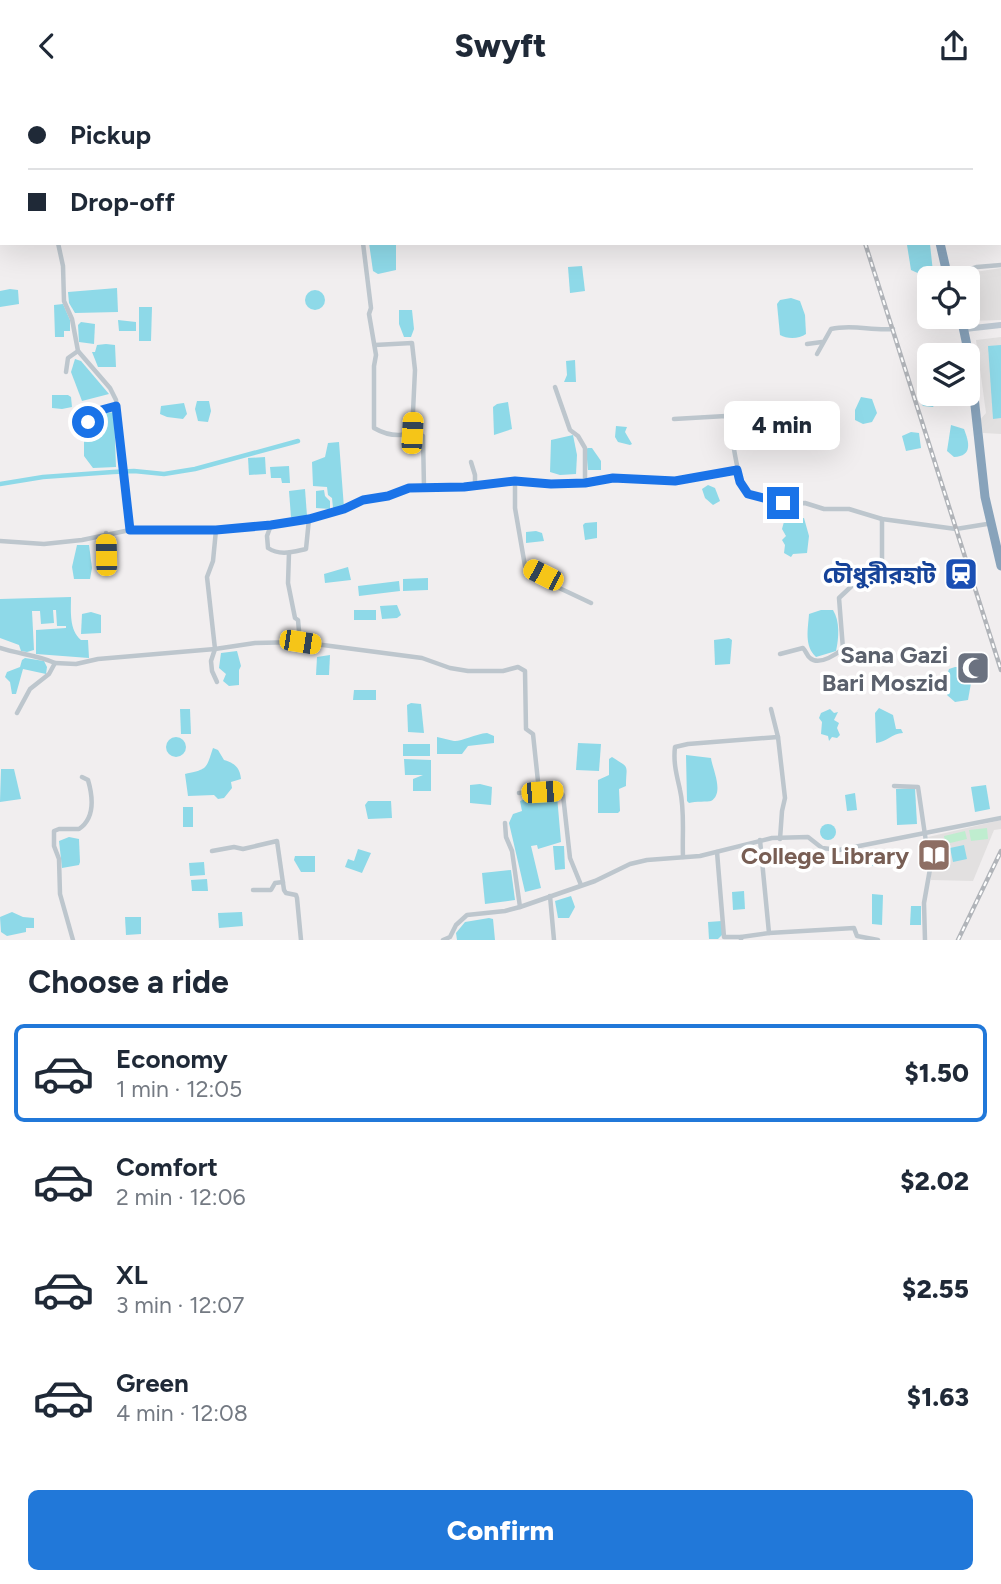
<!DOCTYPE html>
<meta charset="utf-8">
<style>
body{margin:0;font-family:Figtree,"Noto Sans Bengali",sans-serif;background:#f2f2f3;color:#1f2937;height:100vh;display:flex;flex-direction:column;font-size:26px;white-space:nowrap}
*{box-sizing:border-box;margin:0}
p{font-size:23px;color:#747a83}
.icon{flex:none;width:38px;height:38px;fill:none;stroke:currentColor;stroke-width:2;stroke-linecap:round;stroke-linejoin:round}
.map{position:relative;height:849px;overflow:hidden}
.panel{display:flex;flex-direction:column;background:#fff;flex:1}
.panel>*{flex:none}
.top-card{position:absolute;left:0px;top:0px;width:1001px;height:154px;box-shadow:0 7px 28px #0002;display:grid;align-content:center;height:154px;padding:0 28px;background:#fff}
.fabs{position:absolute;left:917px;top:175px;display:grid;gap:14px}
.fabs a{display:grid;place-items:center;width:63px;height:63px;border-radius:10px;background:#fff;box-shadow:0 7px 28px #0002;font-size:35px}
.end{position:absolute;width:32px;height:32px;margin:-16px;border:9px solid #1a73e8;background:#fff;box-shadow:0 0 0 4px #fff}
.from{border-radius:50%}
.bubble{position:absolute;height:49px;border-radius:10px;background:#fff;box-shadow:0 7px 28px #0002;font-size:23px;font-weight:800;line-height:49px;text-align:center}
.car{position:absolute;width:21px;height:42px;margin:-21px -10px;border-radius:9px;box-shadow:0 0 5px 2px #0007;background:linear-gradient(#f5c518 24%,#345 0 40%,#f5c518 0 76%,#345 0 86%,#f5c518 0)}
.top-card b{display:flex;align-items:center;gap:24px;height:66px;font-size:26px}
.top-card b+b{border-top:2px solid #e0e1e3}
.top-card i{width:18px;height:18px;background:#1f2937}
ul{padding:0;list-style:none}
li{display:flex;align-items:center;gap:21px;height:98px;margin:0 14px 10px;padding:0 14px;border:4px solid transparent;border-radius:10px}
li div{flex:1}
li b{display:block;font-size:26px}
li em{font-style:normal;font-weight:800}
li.active{border-color:#2178d9}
li>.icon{width:63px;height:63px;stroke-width:1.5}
h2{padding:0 28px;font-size:32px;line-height:84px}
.action{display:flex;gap:14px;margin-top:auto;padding:14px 28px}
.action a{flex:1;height:80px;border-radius:10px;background:#2178d9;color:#fff;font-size:28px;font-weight:800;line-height:80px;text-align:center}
header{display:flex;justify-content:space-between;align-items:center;height:91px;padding:0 28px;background:#fff;font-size:32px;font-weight:800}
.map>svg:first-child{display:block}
</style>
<header><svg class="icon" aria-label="back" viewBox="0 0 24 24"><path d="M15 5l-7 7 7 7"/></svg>Swyft<svg class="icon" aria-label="share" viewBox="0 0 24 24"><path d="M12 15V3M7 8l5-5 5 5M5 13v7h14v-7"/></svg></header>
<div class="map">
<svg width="1001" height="849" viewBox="0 0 1001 849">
<rect width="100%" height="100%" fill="#f1eeef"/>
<g fill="#e2e0e0">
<path d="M1001,177v52l-30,1 -3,-18v-25h-6v-4z"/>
<path d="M1001,246v97l-18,-1 -3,-13 6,-7 -10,-73z"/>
<path d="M1001,729v9l-7,1 -21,51 -42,-1 -3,-43z"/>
</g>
<g fill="#bfedcf">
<path d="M987,737l1,11 -17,2 -2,-11z"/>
<path d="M965,740l2,8 -21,5 -1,-2 2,19 -8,1 -3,-20 9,-1 -1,-5z"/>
</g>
<g fill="#8ed9e8">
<path d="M369,152h27v27l-18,4 -5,-3z"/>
<path d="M915,152l15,1 3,28 -11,3 -11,-5 -4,-25z"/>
<path d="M582,175l3,25 -15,2 -2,-26z"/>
<path d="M117,197l1,24 -43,1 -6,-10 -1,-11z"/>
<path d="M10,198l8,1 1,14 -19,3v-16z"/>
<circle cx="315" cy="209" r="10"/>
<path d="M791,207l9,3 5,14 1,19c-7,5 -19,5 -26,1l-3,-31 3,-4z"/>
<path d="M63,213l7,16v11h-6v6h-9l-1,-32z"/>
<path d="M139,216h13l-1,34h-12z"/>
<path d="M399,219h13l2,19 -3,8h-7l-5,-13z"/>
<path d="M118,229l18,2v9h-17z"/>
<path d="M81,231l14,2 -1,20 -15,-2 -1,-17z"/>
<path d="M106,253l9,1 1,22h-18l-6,-15h3l2,-7z"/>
<path d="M1001,254v73l-8,1 -5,-73z"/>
<path d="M75,268l6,2 28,33 -27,7 -11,-29z"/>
<path d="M575,269l1,22h-12l3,-7 -1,-14z"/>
<path d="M923,290l6,1v12h4l5,4 -5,9 -10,-1 -4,-6 1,-17z"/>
<path d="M52,304h16l3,2 1,10 -10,2 -10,-1z"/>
<path d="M861,306l11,2 5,14 -5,9 -9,2 -8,-4v-10z"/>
<path d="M197,310h12l2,10 -3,11 -10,-1 -3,-12z"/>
<path d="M508,311l4,27 -18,6 -1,-28 4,-3z"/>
<path d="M184,312l3,11 -4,5 -16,-2 -7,-3 1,-8z"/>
<path d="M114,321l2,55 -23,1 -9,-12v-25l6,-2 5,-14z"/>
<path d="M951,334l13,4c5,13 9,27 -10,28l-7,-6z"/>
<path d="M616,335l11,1 -2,5 7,12 -2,1 -12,-3 -3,-5z"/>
<path d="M911,341l8,1 2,15 -15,3 -4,-15z"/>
<path d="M573,344l4,20 -1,19 -16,1 -10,-3 1,-32z"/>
<path d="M339,351l5,66h-11l-1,-10 -4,-3 -1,-8 -14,-1 -1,-24 13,-5 3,-14z"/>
<path d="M588,357h4l9,13v9h-13l-2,-21z"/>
<path d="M265,366l1,17 -17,1 -1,-17z"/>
<path d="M289,375l1,17h-8l-1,-5h-10l-1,-11z"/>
<path d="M708,394l7,3 5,13 -7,4 -8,-7 -3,-9z"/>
<path d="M305,398l2,27 -16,1 -2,-26z"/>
<path d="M324,399l1,6 5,5v8l-14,-1v-17z"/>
<path d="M792,425l5,3 7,-1 5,18 -2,17 -14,1 -2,3 -7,-4 1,-8 -3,-5 4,-4 -4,-7 3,-11z"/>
<path d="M597,431v16l-12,2 -2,-15 2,-2z"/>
<path d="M536,440l6,2 2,8 -18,2v-11z"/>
<path d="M77,454h12l3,23 -2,11h-16l-2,-12z"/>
<path d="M348,476l3,13 -26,3 -1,-9z"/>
<path d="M428,487v12l-25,1v-12z"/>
<path d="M399,490l1,10 -41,5 -1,-10z"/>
<path d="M71,506c0,14 -2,33 10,43h7l1,18 -53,-4v-24l30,-2v-2h-9l-1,-16h-3l1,13 -13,1 -1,-13h-8l2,39 -7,2 -6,-1 -2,-6 -19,-7v-39z"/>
<path d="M397,514l4,10 -4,3 -15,1 -2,-13z"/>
<rect x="354" y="519" width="22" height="10"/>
<path d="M821,519h12c7,11 6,28 3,41l-20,6c-12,-11 -8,-28 -7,-43z"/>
<path d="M91,521l10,3v18l-20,1 1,-20z"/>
<path d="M729,547l3,2 -2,24 -15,1 -1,-25z"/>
<path d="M237,560l4,15 -2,4v15l-10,1 -6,-5 3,-7 -7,-6 2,-15z"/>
<path d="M330,564l-1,20h-13l1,-18z"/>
<path d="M25,567l19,3 3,6 -1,7 -23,-5 -7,25h-4l-2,-12 -5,-5 2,-5 13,-5 2,-7z"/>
<path d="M955,576h12l4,16 -3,17 -13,2 -8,-7 1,-23 1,-3z"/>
<path d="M354,599h22v10h-23z"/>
<path d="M411,612l10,1 3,29 -16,-1 -1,-27z"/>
<path d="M879,617l14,7 3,14h5l2,4c-11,0 -16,9 -27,10l-1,-30z"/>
<path d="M180,618h10l1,25h-10z"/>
<path d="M830,618l4,4 4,-1 -4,8 5,3 -2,5 3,7 -3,3 -5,-1 -3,4 -1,-5 -7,-2 1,-12 -3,-4 2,-5z"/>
<path d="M487,642l7,3v7l-26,3 -6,8h-25v-17c6,1 11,3 17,4 6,1 21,-7 33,-8z"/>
<circle cx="176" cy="656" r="10"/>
<path d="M578,652l23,1 -2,27 -23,-1z"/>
<rect x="403" y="653" width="27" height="12"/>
<path d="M213,657l5,2 6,10c10,3 16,7 17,19l-10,3 1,6 -8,10 -6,1 -4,-4 -26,1 -3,-22c23,-5 21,-5 28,-26z"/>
<path d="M686,664l25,3c1,10 14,35 0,43 -3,1 -16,0 -22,2l-2,-2z"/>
<path d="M612,666c19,12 14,7 14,29l-7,3 1,22 -2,2h-20v-33l11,-5v-16z"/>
<path d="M404,668l27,1v31h-18v-12l10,-4h-18z"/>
<path d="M1,678h13l7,30 -21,3z"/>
<path d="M480,693l12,3 -1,18 -21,-2v-18z"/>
<path d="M986,694l4,24 -15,3 -4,-25z"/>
<path d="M915,697l2,36 -20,1 -1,-36z"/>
<path d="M855,702l2,17 -10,1 -2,-16z"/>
<path d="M537,703l20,2 4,46 -23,7 -1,-4 -6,1 10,42 -16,4 -16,-69 4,-9 9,-3 -2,-10z"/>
<path d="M368,710h23l1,17 -24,1 -3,-14z"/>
<rect x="183" y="716" width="10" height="20"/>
<circle cx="828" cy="741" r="8"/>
<path d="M69,746l10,2 1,23 -1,3 -17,3 -3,-27z"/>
<path d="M964,754l3,14 -14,3 -3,-14z"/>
<path d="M553,755h11l1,23 -10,1z"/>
<path d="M358,758l13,4 -9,20 -17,-6 3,-8 6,2z"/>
<path d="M861,760h13v15h-12z"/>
<path d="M295,765h20v16h-14l-7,-12z"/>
<path d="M204,771l1,13 -15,1 -1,-13z"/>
<path d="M511,779l4,30 -30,4 -3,-31z"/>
<path d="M207,788l1,12h-16l-1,-11z"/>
<path d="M744,800l1,18 -12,1 -1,-18z"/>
<path d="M872,803l11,1 -1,30 -10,-1z"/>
<path d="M571,805l4,11 -6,11h-11l-3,-17z"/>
<path d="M911,815h10v19h-11z"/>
<path d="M12,821l11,5 11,1v10h-8v4l-19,4 -6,-4 -1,-15z"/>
<path d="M242,821l1,14 -24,2 -1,-15z"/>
<path d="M125,826h16v17l-15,1z"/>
<path d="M489,827l4,1 2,21h-38l-1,-7 9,-11z"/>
<path d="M722,830v14l-4,4h-9l-1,-17z"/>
</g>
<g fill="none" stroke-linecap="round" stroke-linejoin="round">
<path stroke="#8ed9e8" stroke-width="4.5" d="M0,393l43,-7 70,-5 21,-1 30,3 31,-5 103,-28"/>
<g stroke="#bdc6cd" stroke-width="4.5">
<path d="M133,0l1,2"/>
<path d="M999,53l2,-1"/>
<path d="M0,91h2"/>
<path d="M58,152l5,23 1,35 8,18 6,32 -10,7 -2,14"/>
<path d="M363,152l8,65 -2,6 7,41 -2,11v62c12,7 25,9 38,5"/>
<path d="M952,184l25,-8 24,-2"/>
<path d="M807,253l15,-2"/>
<path d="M375,254l37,-2 3,27 -3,63 11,3 1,52"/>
<path d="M817,263l14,-25c22,-5 40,2 62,0"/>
<path d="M555,296l15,43 8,6 7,12v35"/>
<path d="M674,328l52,-3c10,26 7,54 22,78l35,10 22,-1 19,6h25l33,10 74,10 31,-5"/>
<path d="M74,338l14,-7 6,-10 22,-6"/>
<path d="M471,371l4,13v10"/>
<path d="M515,390v27l10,58 18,9 12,11 36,17"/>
<path d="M271,434l-4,11 1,12c12,8 24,4 38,1l3,-30"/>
<path d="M130,439h86l55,-5 38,-6 35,-10 19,-9 25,-4 21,-7 55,-2 51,-6 36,3 34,-1 28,-5 62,3 62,-11"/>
<path d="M216,439l-3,31 -6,16 8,72 -4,12 1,10 5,11"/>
<path d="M106,442v22"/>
<path d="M0,450l44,3 38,-4 48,-10 -14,-130 -6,-12 -32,-37"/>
<path d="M289,462l-1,30 7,35 3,2 2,22"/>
<path d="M0,557c18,6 37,7 55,15l-6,11 -19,15 -13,24"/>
<path d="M780,563l23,-6c3,3 4,8 7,10 9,8 25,-3 33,-9l-4,-51 18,-17 13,-2 12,-6v-54"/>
<path d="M55,572l21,1 22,-5 117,-10 40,-6 45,-1 122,16 28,10 18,3h35l15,-4 7,4 1,58 7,5 6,57 -20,2"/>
<path d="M771,618l7,28"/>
<path d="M894,695l24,1 12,82 -6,34 1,37"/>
<path d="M539,700h21l3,4 7,63 11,27"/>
<path d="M505,732l1,14 6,14 8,56"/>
<path d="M212,760l22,-4 9,2 34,-8 7,49 2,3 10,2 1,3 4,42"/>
<path d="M717,761l7,85h17v3"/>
<path d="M683,766c-1,-22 2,-46 -3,-67 -3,-14 -7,-27 -5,-43l13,-3 90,-7 7,61 -3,13 -2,28"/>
<path d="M253,799h18l4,-7 8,-1"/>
<path d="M550,805l4,44"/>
<path d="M769,842l85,-5 3,8 21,4"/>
<path d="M741,846l28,-4 -9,-93"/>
<path d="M73,849l-13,-46 -1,-35 -5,-13v-15l5,-2h20c16,-11 14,-32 9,-49l-6,-3"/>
<path d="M443,849l7,-3 6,-12 11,-10 38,-4 15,-4 75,-26 35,-17 17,-4 53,-4 72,-18 36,-1 14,11 17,2 162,-32"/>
</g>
<path stroke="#bdc8d2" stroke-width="6" d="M965,238l36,-4"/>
<g stroke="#88a3bb" stroke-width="9">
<path d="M908,0v2"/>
<path d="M940,152l8,35"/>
<path d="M961,226l9,43 15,137 16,69"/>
</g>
<defs>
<g id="rail">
<path d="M801,0l1,2"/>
<path d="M865,152l136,427"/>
<path d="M958,849l43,-89"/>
</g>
</defs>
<use href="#rail" stroke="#b1b4b9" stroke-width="4.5"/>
<use href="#rail" stroke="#fff" stroke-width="2" stroke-dasharray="5" stroke-linecap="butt"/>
</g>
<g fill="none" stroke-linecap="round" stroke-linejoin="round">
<path stroke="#1a73e8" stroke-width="9" d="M88,331l6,-10 22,-6 14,124h86l55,-5 38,-6 35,-10 19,-9 25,-4 21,-8 55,-1 51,-6 36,3 34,-1 28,-5 62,3 62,-11 3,12 8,12 35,9"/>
</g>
<defs>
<symbol id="station-square" viewBox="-11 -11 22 22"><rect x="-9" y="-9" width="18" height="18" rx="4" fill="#1a4fb4" stroke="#fff"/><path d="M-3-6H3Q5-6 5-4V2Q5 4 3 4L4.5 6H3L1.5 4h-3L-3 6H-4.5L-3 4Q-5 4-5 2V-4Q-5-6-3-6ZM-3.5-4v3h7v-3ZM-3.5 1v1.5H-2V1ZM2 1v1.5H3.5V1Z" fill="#fff"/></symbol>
<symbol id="mosque-square" viewBox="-11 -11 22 22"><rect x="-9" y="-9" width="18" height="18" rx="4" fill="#6b7280" stroke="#fff"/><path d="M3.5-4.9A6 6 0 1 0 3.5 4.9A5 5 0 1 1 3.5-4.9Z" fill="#fff"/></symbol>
<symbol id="library-square" viewBox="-11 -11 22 22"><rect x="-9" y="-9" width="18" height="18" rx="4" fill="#8d6e63" stroke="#fff"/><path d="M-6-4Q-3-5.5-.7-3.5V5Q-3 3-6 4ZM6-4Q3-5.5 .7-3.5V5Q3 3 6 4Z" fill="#fff"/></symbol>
</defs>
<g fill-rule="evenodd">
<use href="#station-square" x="942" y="464" width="38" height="38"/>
<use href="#mosque-square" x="954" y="558" width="38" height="38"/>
<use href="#library-square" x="915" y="745" width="38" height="38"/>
</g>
<g text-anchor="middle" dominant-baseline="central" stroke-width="7" stroke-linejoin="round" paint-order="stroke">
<g font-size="24" font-weight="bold" fill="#164399" stroke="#fff" text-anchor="end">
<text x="936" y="483">চৌধুরীরহাট</text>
</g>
<g font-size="24" font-weight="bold" fill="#5b616d" stroke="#fff" text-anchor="end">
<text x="948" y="563">Sana Gazi<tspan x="948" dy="28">Bari Moszid</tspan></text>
</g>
<g font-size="24" font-weight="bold" fill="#785e54" stroke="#fff" text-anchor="end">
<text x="909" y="764">College Library</text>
</g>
</g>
</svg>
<div class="fabs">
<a><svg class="icon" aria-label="locate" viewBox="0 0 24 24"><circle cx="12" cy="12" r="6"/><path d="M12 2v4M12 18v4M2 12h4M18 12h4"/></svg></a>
<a><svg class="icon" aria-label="layers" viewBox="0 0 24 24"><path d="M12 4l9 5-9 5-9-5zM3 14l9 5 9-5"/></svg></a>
</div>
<i class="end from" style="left:88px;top:331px"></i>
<i class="end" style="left:783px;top:412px"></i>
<div class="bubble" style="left:724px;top:310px;width:116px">4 min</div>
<i class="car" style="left:412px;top:342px;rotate:3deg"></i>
<i class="car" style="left:106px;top:464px;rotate:359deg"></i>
<i class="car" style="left:543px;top:484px;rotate:297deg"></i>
<i class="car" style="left:300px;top:551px;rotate:99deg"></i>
<i class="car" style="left:542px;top:701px;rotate:86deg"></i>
<div class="top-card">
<b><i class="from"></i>Pickup</b>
<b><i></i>Drop-off</b>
</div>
</div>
<section class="panel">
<h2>Choose a ride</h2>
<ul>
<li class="active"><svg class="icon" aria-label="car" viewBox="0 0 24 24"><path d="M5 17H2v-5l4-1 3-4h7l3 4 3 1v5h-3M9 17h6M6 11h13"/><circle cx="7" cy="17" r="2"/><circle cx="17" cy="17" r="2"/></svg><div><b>Economy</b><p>1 min · 12:05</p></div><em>$1.50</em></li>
<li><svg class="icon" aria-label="car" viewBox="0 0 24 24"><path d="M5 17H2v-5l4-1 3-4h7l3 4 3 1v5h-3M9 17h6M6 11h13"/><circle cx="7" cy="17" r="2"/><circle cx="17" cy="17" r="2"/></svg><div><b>Comfort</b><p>2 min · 12:06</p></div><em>$2.02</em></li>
<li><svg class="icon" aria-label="car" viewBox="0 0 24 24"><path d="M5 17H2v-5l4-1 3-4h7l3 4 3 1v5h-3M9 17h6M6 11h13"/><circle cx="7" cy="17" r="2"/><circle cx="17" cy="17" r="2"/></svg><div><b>XL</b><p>3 min · 12:07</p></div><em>$2.55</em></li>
<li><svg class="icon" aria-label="car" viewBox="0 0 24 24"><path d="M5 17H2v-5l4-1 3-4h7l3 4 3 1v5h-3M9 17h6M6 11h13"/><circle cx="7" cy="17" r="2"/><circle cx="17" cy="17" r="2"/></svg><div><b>Green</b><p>4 min · 12:08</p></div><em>$1.63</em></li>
</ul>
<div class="action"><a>Confirm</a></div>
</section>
